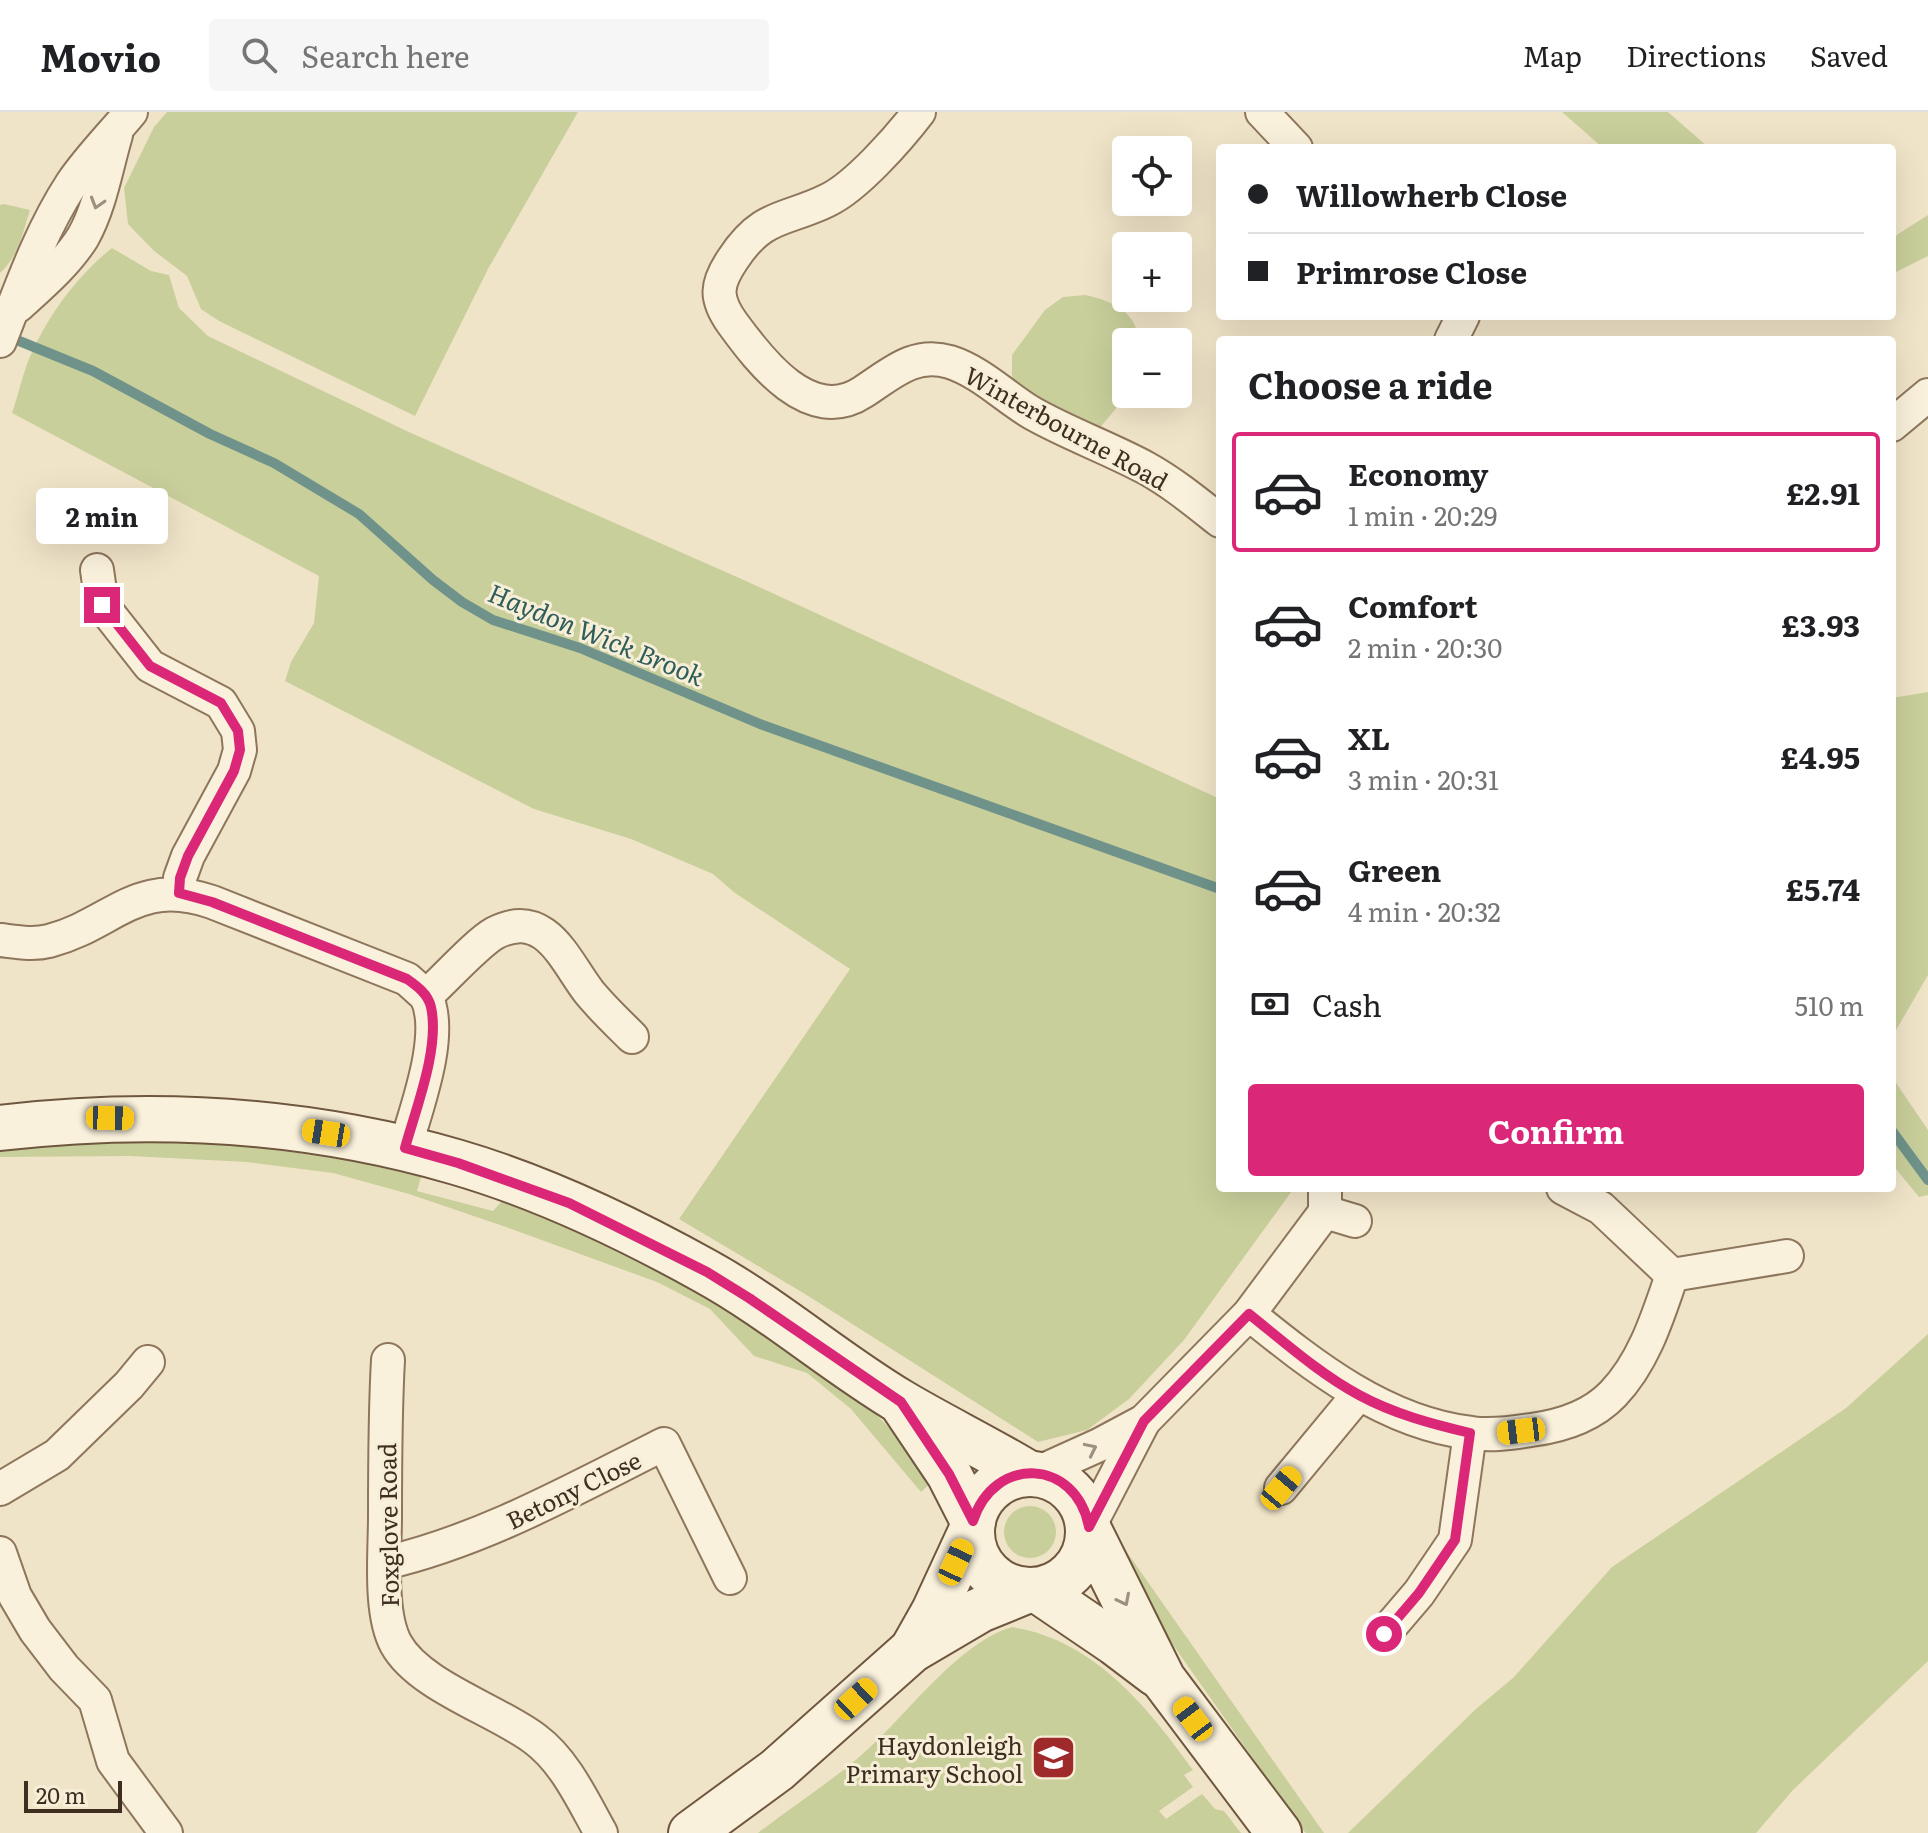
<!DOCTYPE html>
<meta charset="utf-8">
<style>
body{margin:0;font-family:Literata,serif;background:#f6f6f6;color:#202124;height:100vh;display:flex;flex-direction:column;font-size:30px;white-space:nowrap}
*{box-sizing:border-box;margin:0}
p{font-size:26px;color:#757577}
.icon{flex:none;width:44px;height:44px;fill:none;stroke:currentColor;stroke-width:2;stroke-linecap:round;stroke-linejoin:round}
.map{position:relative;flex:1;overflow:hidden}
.side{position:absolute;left:1216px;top:224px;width:680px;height:856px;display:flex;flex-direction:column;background:#fff;border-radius:8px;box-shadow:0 8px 32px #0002}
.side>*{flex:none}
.top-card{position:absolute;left:1216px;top:32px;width:680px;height:176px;border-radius:8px;box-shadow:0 8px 32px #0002;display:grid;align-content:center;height:176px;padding:0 32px;background:#fff}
.tools{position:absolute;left:1112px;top:24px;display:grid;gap:16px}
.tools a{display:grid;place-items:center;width:80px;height:80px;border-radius:8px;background:#fff;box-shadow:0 8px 32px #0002;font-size:40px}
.scale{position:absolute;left:24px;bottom:20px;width:98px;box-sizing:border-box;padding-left:8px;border:4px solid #3d2e20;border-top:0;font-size:22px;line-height:28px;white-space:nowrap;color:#3d2e20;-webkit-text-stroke:6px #f7eed8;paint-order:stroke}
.end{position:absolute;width:36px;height:36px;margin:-18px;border:10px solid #db2777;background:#fff;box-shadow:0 0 0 4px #fff}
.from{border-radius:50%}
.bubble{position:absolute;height:56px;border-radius:8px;background:#fff;box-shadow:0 8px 32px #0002;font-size:26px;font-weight:700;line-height:56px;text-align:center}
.car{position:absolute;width:24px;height:48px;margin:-24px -12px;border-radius:10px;box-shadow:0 0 6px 2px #0007;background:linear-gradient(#f5c518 24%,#345 0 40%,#f5c518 0 76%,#345 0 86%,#f5c518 0)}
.top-card b{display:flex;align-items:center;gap:28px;height:76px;font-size:30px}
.top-card b+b{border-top:2px solid #e0e0e0}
.top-card i{width:20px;height:20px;background:#202124}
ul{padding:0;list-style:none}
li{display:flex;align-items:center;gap:24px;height:120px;margin:0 16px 12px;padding:0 16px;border:4px solid transparent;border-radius:8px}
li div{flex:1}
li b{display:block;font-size:30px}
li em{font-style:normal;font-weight:700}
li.selected{border-color:#db2777}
li>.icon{width:72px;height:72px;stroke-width:1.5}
h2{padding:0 32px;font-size:36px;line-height:96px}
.pay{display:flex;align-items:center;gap:20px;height:88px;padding:0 32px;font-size:30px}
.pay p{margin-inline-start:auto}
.primary-button{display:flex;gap:16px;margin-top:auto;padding:16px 32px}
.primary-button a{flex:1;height:92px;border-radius:8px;background:#db2777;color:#fff;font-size:32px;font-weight:700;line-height:92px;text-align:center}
header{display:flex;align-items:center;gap:48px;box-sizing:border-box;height:112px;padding:0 40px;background:#fff;border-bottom:2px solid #e0e0e0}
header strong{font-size:38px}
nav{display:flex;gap:44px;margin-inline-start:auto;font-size:28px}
.search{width:560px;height:72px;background:#f6f6f6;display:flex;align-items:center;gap:20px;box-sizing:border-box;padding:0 28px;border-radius:8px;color:#757577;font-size:30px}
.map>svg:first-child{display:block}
</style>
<header>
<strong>Movio</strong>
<div class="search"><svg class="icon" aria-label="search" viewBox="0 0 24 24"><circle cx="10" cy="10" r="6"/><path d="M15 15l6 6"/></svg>Search here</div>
<nav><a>Map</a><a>Directions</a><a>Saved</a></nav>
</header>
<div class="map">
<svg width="1928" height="1721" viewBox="0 0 1928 1721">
<rect width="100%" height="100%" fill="#f0e4c8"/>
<g fill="#c9cf9b">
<path d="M167,0h411l-90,157 -73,147 -196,-95 -18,-12 -14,-33 -34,-26 -25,-26 -4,-36 30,-61z"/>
<path d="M1562,0h106l41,36h-106z"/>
<path d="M4,92l26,6c-7,22 -12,47 -30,63v-68z"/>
<path d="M1928,103v41l-36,18v-36z"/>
<path d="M112,136l39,23 18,4 10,33 29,28 203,97 335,148 474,218v389h74l-110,152 -55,59 -42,31 -49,12 -233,-148 -126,-75 171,-250 -115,-76 -22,-19 -82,-35 -97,-30 -249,-128 6,-19 23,-39 5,-47 -307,-163c7,-20 11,-42 20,-61 18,-39 46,-77 80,-104z"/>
<path d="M1085,183c25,5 54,17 53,47h-12l2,52 -30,36 -40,-19 -46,-28v-28l33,-45 18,-13z"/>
<path d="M1928,580v283l-36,62v-339z"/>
<path d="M1892,965l36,53v65l-9,2 -27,-33z"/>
<path d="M112,1027l119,4 122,18 68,16 -4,14 76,20 9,-10 128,53 71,37 164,112 72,74 -16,15 -70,-83 -44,-36 -53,-17 -44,-47 -53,-27 -151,-55 -97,-33 -76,-21 -86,-11 -117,-6 -130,1v-11z"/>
<path d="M1928,1222v327l-135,129 -37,43h-408l129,-125 36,-30 99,-111 234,-159z"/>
<circle cx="1030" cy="1420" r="26"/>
<path d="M1103,1406l221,315h2h-20l-2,-2 -178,-253z"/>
<path d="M1012,1515c82,13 135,79 181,143l-9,5 9,12 -34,24 7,8 36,-25 13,15 9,2 17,22h-483c32,-25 68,-48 99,-74 46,-38 98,-115 155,-132z"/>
</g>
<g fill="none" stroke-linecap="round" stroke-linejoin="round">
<g stroke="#6f938a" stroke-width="10">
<path d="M7,224l86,35 117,63 64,29 85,51 74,66 29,22 31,18 87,28 180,76 460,165"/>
<path d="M1892,1019l36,49"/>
</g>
<defs>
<g id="street">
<path d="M919,0c-20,26 -62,74 -91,88 -42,21 -65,13 -95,59 -17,25 -19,39 0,65 27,37 77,103 130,68 28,-18 51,-41 87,-30 31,10 55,35 82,51 37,21 77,35 114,55 27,15 50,34 74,53"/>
<path d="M1262,0l34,36"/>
<path d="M18,194c23,-21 49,-43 65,-69 17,-30 23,-68 33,-102"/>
<path d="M1451,228l12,-24"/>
<path d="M0,229c21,-54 40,-109 72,-158 17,-25 39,-47 59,-71"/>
<path d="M1892,313l36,-30"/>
<path d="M97,458l5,35 48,61 71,37 17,28 2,19 -6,21 -46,85 -8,22 -1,15"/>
<path d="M0,828c17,2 33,5 49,1 65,-17 87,-65 163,-39l195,77 19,17c17,-15 51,-53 69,-63 51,-26 70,28 94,59 13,16 28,30 43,45"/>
<path d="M405,1036c11,-39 40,-114 21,-152"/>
<path d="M1325,1076v24l30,9"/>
<path d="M1563,1076l38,20 71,67"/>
<path d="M1249,1202c64,52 136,109 222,119 20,3 41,0 60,-3 31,-4 60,-13 82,-36 31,-32 45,-78 59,-119l115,-19"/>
<path d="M388,1248c-3,53 -3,105 -3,157 0,35 -6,96 11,127 23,42 101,66 139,95 30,22 48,62 66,94"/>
<path d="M1037,1361l62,-28 45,-24 105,-107 76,-102"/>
<path d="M1281,1376l77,-93"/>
<path d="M0,1377l57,-34 72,-70 19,-23"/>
<path d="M1089,1415l55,-106"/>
<path d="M0,1441l15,43 20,34 29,38 31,32 18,61 53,72"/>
<path d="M385,1451c99,-23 189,-74 279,-119l66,134"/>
<path d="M1384,1522l35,-41 36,-53 15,-107"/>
</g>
<g id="secondary">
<path d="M0,1016c153,-18 308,-9 456,34 86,25 170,65 249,109 69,38 129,91 196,131 42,25 86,46 127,71"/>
<path d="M904,1295l45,67 24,47"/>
<circle cx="1030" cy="1420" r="58"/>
<path d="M1089,1418l74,149 116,154"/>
<path d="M1037,1478l78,53 41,31"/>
<path d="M912,1538l22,-39 38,-82"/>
<path d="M691,1721l86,-63 135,-120 68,-40 49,-20"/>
</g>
</defs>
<use href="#street" stroke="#8d765c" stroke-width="36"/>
<use href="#secondary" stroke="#6f573f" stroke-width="48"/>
<use href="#street" stroke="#faf1dc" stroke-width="32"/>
<use href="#secondary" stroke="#faf1dc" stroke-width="44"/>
</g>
<defs><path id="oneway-chevron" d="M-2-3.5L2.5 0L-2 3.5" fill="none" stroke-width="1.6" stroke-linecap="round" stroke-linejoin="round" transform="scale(2)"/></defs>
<g stroke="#9c907e">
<use href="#oneway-chevron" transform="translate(97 91) rotate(107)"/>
<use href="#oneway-chevron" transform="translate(1091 1337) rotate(-26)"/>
<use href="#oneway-chevron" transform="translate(1124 1488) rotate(63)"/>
</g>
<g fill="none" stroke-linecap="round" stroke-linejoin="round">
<path stroke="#db2777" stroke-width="10" d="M102,493l48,61 71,37 17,28 2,19 -6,21 -46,85 -8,22 -1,15 33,9 195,77c10,7 21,15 24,28 9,41 -15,101 -26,141l53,15 111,40 138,69 42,26 152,104 48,72 24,47c21,-66 103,-63 116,6l55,-106 105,-107c35,28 71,60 110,81 35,19 73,29 111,38l-15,107 -36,53 -35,41"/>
</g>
<defs>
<symbol id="school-square" viewBox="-11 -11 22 22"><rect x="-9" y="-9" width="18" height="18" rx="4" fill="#9e2a2b" stroke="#f7eed8"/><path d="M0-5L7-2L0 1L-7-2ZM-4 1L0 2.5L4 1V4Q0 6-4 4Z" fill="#fff"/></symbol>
</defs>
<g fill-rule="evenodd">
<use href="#school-square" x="1028" y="1620" width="51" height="51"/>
</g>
<g text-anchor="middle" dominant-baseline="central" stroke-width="6" stroke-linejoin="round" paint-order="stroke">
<g font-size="24" fill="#3d2e20" stroke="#f7eed8">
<text transform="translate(1067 315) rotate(29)">Winterbourne Road</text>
<text transform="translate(573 1377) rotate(-26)">Betony Close</text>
<text transform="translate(387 1413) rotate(-91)">Foxglove Road</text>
</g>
<g font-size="24" fill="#3d2e20" stroke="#f7eed8" text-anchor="end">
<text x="1023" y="1632">Haydonleigh<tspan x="1023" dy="28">Primary School</tspan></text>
</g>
<g font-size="26" font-style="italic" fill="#2f5d5a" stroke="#f7eed8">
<text transform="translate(597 521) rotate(22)">Haydon Wick Brook</text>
</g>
</g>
</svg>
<div class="tools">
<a><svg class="icon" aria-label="locate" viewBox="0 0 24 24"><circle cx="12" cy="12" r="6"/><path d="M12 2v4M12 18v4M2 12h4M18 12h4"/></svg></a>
<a>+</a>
<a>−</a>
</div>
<div class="scale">20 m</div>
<i class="end from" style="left:1384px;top:1522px"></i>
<i class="end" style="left:102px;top:493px"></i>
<div class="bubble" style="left:36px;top:376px;width:132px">2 min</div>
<i class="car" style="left:110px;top:1006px;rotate:91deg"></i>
<i class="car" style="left:326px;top:1021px;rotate:279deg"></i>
<i class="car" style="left:1521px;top:1319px;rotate:263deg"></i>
<i class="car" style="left:1281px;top:1376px;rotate:40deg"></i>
<i class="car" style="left:956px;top:1450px;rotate:25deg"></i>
<i class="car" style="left:856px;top:1587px;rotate:47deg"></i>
<i class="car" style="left:1193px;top:1607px;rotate:323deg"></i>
<div class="top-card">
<b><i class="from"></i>Willowherb Close</b>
<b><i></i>Primrose Close</b>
</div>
<section class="side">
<h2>Choose a ride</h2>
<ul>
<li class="selected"><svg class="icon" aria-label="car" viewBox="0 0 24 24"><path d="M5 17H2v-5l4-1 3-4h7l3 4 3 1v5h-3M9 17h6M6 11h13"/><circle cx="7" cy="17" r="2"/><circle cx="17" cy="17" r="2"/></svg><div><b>Economy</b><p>1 min · 20:29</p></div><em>£2.91</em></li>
<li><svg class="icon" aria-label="car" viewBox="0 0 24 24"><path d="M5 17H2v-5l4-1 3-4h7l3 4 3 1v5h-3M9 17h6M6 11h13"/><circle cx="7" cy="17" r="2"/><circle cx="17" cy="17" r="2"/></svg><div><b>Comfort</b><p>2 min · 20:30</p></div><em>£3.93</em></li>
<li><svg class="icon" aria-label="car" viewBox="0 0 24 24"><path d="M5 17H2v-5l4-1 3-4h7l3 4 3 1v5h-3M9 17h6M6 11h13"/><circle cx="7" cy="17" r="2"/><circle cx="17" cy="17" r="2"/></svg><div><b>XL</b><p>3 min · 20:31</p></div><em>£4.95</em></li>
<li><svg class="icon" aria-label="car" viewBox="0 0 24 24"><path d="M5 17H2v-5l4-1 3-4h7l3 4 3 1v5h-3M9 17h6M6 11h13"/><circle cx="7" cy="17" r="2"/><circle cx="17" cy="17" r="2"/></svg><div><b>Green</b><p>4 min · 20:32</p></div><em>£5.74</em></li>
</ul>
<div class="pay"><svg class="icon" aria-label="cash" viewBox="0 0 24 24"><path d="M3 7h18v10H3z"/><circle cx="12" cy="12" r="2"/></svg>Cash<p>510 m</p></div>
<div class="primary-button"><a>Confirm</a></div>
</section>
</div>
